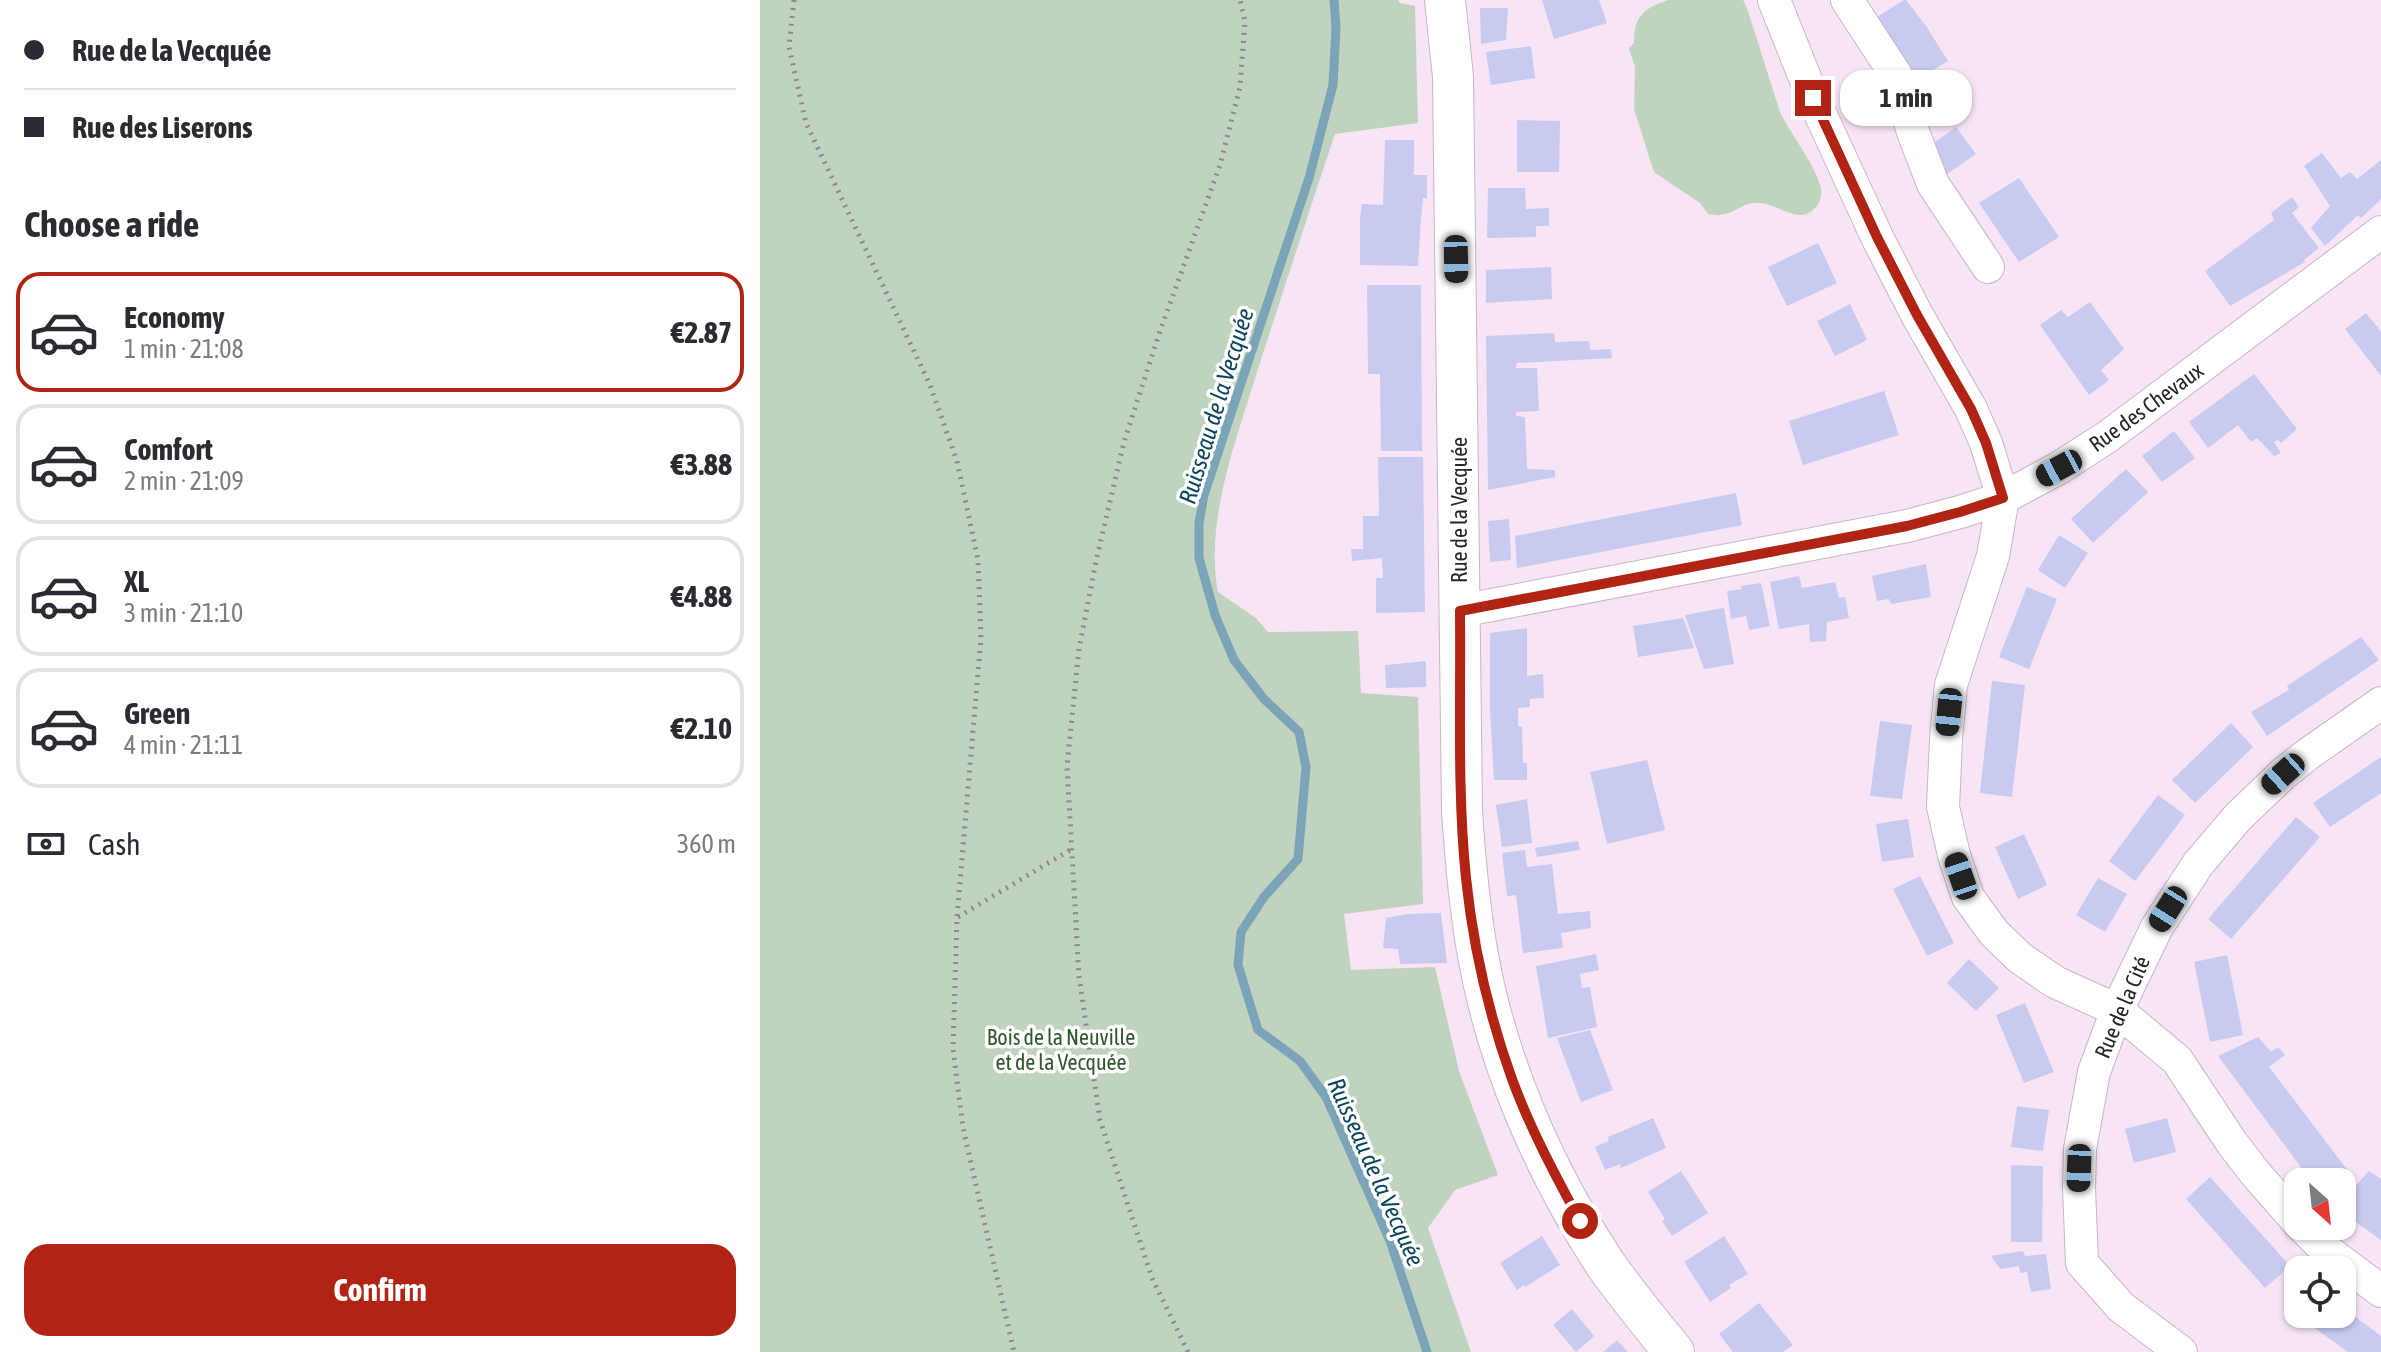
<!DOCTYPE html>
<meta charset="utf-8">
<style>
body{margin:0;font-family:"Asap Condensed",sans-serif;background:#f7f7f7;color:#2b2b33;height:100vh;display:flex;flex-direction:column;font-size:30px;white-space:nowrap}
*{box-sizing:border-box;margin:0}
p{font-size:26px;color:#7c7c81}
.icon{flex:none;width:44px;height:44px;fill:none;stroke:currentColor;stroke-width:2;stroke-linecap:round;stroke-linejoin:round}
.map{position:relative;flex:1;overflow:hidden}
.sheet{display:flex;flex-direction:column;background:#fff;width:760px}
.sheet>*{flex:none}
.hud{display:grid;align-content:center;height:176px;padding:0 24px;background:#fff}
.needle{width:52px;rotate:153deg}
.fabs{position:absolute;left:1524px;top:1168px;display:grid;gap:16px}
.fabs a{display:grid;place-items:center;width:72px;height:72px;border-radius:16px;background:#fff;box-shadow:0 2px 6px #0004;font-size:40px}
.end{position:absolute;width:36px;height:36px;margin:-18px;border:10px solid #b12312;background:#fff;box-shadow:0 0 0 4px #fff}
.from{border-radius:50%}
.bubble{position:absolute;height:56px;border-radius:24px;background:#fff;box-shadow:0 2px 6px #0004;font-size:26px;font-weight:700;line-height:56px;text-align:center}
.car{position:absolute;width:24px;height:48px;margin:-24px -12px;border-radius:10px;box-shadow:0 0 6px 2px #0007;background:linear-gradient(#222 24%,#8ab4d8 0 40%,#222 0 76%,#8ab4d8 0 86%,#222 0)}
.hud b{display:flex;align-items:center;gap:28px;height:76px;font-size:30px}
.hud b+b{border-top:2px solid #e1e1e2}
.hud i{width:20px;height:20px;background:#2b2b33}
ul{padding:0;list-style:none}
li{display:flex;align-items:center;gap:24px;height:120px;margin:0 16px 12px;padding:0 8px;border:4px solid #e1e1e2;border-radius:24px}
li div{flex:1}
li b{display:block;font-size:30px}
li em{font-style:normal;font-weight:700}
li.current{border-color:#b12312}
li>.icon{width:72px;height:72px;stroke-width:1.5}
h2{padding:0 24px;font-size:36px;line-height:96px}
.pay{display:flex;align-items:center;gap:20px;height:88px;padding:0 24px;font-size:30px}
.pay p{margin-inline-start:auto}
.primary-button{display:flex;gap:16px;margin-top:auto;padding:16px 24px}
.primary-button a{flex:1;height:92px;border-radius:24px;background:#b12312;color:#fff;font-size:32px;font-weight:700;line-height:92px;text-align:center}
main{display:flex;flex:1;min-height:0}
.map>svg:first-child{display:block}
</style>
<main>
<section class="sheet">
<div class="hud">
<b><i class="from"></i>Rue de la Vecquée</b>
<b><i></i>Rue des Liserons</b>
</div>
<h2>Choose a ride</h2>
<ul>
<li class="current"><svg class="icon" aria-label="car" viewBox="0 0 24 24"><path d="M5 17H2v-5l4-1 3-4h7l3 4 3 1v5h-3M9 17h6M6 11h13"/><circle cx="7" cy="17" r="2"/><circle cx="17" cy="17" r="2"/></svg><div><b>Economy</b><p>1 min · 21:08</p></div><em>€2.87</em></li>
<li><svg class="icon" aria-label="car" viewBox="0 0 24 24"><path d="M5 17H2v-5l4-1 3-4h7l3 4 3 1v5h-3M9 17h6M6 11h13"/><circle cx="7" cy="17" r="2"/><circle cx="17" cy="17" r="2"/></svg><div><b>Comfort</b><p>2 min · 21:09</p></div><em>€3.88</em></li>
<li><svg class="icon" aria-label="car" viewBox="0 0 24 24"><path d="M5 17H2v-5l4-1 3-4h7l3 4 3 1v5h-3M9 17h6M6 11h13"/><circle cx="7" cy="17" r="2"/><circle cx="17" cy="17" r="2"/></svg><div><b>XL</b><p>3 min · 21:10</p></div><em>€4.88</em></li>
<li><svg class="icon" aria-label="car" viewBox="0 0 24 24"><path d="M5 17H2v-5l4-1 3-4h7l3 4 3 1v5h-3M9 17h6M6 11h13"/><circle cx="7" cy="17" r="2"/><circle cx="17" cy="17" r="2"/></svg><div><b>Green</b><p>4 min · 21:11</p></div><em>€2.10</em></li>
</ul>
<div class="pay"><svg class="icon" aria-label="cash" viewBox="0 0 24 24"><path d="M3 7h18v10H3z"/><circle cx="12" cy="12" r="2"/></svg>Cash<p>360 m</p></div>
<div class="primary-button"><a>Confirm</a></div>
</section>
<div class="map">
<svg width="1621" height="1352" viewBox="0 0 1621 1352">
<rect width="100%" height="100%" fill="#f7e5f6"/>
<g fill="#c0d3be">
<path d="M0,0h638l2,3 15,3 3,117 -83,11c-26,77 -51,155 -76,232 -21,69 -55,154 -41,226l38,26 12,14 90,-1 3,62 57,4 5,207 -79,10 7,56 84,-3 24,104 39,104 -43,15 -27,38 43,124h-711z"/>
<path d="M908,0h75l4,8 33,104c11,23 35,52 41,76 2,13 -7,26 -20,27 -14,0 -27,-11 -41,-12 -21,-2 -27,17 -52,11l-8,-11 -46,-31 -20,-63 1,-42 -6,-19 5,-5c0,-27 9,-34 34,-43z"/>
</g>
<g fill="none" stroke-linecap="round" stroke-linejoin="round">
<path stroke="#7ba4b8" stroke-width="9" d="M574,0l2,28 -3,57 -24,93 -105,317 -5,28v35l16,57 19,45 30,39 35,33 7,35 -8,92 -34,38 -23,35 -3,33 20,65 42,31 26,36 64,144 37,111"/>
</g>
<g fill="#c8caf0">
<path d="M782,0h57l8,23 -53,16z"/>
<path d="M1144,0h2l20,26 22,35 -36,22 -40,-63z"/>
<path d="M720,8h28l-2,32 -25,4z"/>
<path d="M771,46l4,32 -44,7 -5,-33z"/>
<path d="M757,120l43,1 -1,51h-42z"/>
<path d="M1196,127l20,27 -29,20 -16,-29z"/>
<path d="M625,140h29v35h13v23h-4l-2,20 -3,48 -58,-1v-46l2,-15 21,1z"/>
<path d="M1562,153l19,25 9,-6 7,7 24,-19v39l-20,19 -3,-3 -33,31 -14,-18 19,-22 -26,-40z"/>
<path d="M1259,178l40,59 -40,25 -40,-59z"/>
<path d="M728,188h37l1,21 23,-1v18h-13v11l-49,1z"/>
<path d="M1532,197l7,10 -7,6 27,35 -15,12 1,2 -75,44 -25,-35 69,-51 -3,-7z"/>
<path d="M1058,243l19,40 -50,23 -19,-39z"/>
<path d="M791,267l1,32 -66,4v-33z"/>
<path d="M607,285h54l1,166h-41l-1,-77h-12z"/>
<path d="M1330,302l34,47 -23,21 8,10 -20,15 -49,-70 21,-15 7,7z"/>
<path d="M1090,304l17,36 -32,16 -18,-35z"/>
<path d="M1606,313l15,19v44l-36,-47z"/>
<path d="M794,333l1,9 34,-1 1,9 21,-1 1,9 -95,5 -1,5h21l2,43 -23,1v4l9,1 2,52 28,1v7l-67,13 -2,-154z"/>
<path d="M1494,374l43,55 -16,14 -3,-3 -4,2 7,11 -7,3 -17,-18 -6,4 -13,-17 -30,23 -19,-26z"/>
<path d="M1124,391l15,44 -96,30 -14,-44z"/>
<path d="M1414,431l21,27 -33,24 -20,-26z"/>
<path d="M618,457h45l2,155 -49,1v-35h7l-1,-20 -30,3 -1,-12h12v-33h16z"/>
<path d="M1366,469l22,23 -55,51 -22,-24z"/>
<path d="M976,493l6,32 -225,43 -2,-32z"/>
<path d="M749,519l2,41 -21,2 -2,-41z"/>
<path d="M1299,535l29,18 -23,35 -27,-18z"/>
<path d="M1166,564l5,33 -40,7 -2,-5 -12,2 -5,-25z"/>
<path d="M1039,576l3,12 33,-6 4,16 6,-1 4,21 -22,4 -1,19 -16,1 -1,-18 -30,5 -9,-47z"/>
<path d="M1001,583l9,43 -21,4 -3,-14 -15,3 -4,-28 15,-2 -1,-3z"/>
<path d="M1267,587l30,12 -28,70 -30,-12z"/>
<path d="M964,608l10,56 -30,5 -19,-54z"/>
<path d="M923,618l11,30 -56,9 -5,-31z"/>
<path d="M767,628v48l16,-2 1,24 -14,1v8l-12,1v18l4,1 1,36h4v17h-33l-4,-71v-76z"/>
<path d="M1601,637l18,23 -112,76 -16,-24 38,-22 -2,-4z"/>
<path d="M666,661v26l-40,1 -1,-23z"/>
<path d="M1232,681l33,4 -13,112 -32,-4z"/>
<path d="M1120,721l32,4 -10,74 -32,-3z"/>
<path d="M1471,723l22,24 -58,56 -23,-23z"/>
<path d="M1621,757v36l-51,34 -17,-24z"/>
<path d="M887,760l18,70 -58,14 -17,-72z"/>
<path d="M1398,795l27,20 -50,66 -26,-20z"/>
<path d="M767,799l5,44 -30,4 -6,-42z"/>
<path d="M1536,817l24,20 -89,102 -23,-20z"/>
<path d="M1148,819l6,38 -32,5 -6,-38z"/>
<path d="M1264,834l23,51 -29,14 -23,-52z"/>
<path d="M818,841l2,9 -43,7 -2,-9z"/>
<path d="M765,850l2,17 25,-3 6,50 32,-3 1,17 -30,5 2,15 -40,5 -7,-58 -9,1 -5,-43z"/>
<path d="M1160,876l34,67 -27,13 -34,-67z"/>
<path d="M1338,878l29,16 -22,38 -29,-17z"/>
<path d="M681,913l6,50 -47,1 -2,-15 -15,-1 3,-30 21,-4z"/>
<path d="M836,954l3,16 -19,4 2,14 8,-1 7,40 -49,11 -12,-72z"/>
<path d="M1467,955l16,80 -33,7 -16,-80z"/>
<path d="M1209,959l30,29 -23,23 -29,-28z"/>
<path d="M1265,1003l29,69 -30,11 -28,-68z"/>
<path d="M830,1030l23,60 -32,12 -24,-64z"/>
<path d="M1498,1037l13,15 7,-5 7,8 -16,12 83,109 -10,8v-2h-30l-94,-126z"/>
<path d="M1257,1106l32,4 -6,41 -32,-4z"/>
<path d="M893,1118l13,30 -45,20 -1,-4 -15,6 -10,-23 14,-6 -1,-4z"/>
<path d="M1407,1118l9,34 -42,11 -9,-34z"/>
<path d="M1251,1165l32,1 -1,76h-31z"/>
<path d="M921,1171l27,42 -36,23 -10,-15 3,-2 -17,-27z"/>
<path d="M1609,1171l12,8v61l-39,-28v-11z"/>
<path d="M1450,1177l80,89 -25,22 -79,-89z"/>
<path d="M782,1236l18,29 -35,22 -1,-2 -7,5 -17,-27z"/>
<path d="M964,1236l24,38 -19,11 2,3 -21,14 -26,-40z"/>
<path d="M1263,1251l2,5 21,-2 5,35 -20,3 -4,-20 -7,1 -1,-7 -19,3 -9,-13z"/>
<path d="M1538,1284v30h44v-7l39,29v16h-33l-65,-47z"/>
<path d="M999,1303l34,42 -10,7h-50l-14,-18z"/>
<path d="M812,1309l22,27 -18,16 -23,-27z"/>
<path d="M857,1340l11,12h-25z"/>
</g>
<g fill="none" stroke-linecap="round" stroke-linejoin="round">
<defs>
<g id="minor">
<path d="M1014,0l39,98 64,139 40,78 54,94 15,34 17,55 -10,58 -42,129 -5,54 -3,68 11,48 14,42 26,36 26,25 35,24 62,28 60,50 55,83 23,30 43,49"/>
<path d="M1087,0l60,92 1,23 5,17 20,52 55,83"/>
<path d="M700,611l447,-85 53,-14 43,-14 56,-30 48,-31 274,-205"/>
<path d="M1542,1226l23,23 56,42"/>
<path d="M1421,1352l-60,-45 -39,-44 -3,-75 1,-39 14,-77 23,-62 40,-83 41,-63 40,-47 45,-43 25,-20 73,-51"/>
</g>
<path id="major" d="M685,0l8,77 9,733c3,47 7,93 15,140 19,111 67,221 129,315 21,30 45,59 68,87"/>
</defs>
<use href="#minor" stroke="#c7b6c7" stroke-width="34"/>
<use href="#major" stroke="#c7b6c7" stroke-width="42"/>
<g stroke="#918590" stroke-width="5" stroke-dasharray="2 6" stroke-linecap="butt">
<path d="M34,0l-5,47 17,76 124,262 27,76 21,99 3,78 -24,279 -4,132 10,79 51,224"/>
<path d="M198,917l112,-67"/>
<path d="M428,1352l-36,-74 -52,-158 -21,-144 -12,-210 12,-117 17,-88 28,-119 35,-108 61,-169 20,-78 5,-66 -5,-21"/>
</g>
<use href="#minor" stroke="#fff" stroke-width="32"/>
<use href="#major" stroke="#fff" stroke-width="40"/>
</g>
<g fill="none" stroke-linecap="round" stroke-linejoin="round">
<path stroke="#b12312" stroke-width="10" d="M820,1221c-25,-46 -50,-93 -68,-142 -23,-64 -39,-133 -46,-201 -9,-88 -5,-178 -6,-267l447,-85 53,-14 43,-14 -17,-55 -15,-34 -54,-94 -40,-78 -64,-139"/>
</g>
<g text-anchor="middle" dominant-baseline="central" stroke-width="7" stroke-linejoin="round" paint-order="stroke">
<g font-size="22" fill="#2a242a" stroke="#fff">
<text transform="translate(1386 407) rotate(-36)">Rue des Chevaux</text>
<text transform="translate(699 510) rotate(-90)">Rue de la Vecquée</text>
<text transform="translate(1362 1007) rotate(-67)">Rue de la Cité</text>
</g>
<g font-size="22" fill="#2f582d" stroke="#fff">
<text x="301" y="1037">Bois de la Neuville<tspan x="301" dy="25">et de la Vecquée</tspan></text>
</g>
<g font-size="24" font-style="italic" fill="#0c465c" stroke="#fff">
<text transform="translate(456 406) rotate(-73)">Ruisseau de la Vecquée</text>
<text transform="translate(616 1172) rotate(66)">Ruisseau de la Vecquée</text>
</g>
</g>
</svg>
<div class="fabs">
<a><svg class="needle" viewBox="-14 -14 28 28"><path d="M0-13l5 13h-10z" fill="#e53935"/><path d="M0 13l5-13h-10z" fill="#7c7c81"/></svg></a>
<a><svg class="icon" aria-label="locate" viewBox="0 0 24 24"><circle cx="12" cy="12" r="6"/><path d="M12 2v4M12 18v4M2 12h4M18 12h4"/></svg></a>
</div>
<i class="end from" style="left:820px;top:1221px"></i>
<i class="end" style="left:1053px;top:98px"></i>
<div class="bubble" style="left:1080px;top:70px;width:132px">1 min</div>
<i class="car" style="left:696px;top:259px;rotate:179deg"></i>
<i class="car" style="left:1299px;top:468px;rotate:242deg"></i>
<i class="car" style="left:1189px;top:712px;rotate:186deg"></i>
<i class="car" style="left:1523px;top:774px;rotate:228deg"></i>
<i class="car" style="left:1201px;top:876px;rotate:341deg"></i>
<i class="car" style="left:1408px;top:909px;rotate:212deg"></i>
<i class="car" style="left:1319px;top:1168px;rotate:182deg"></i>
</div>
</main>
